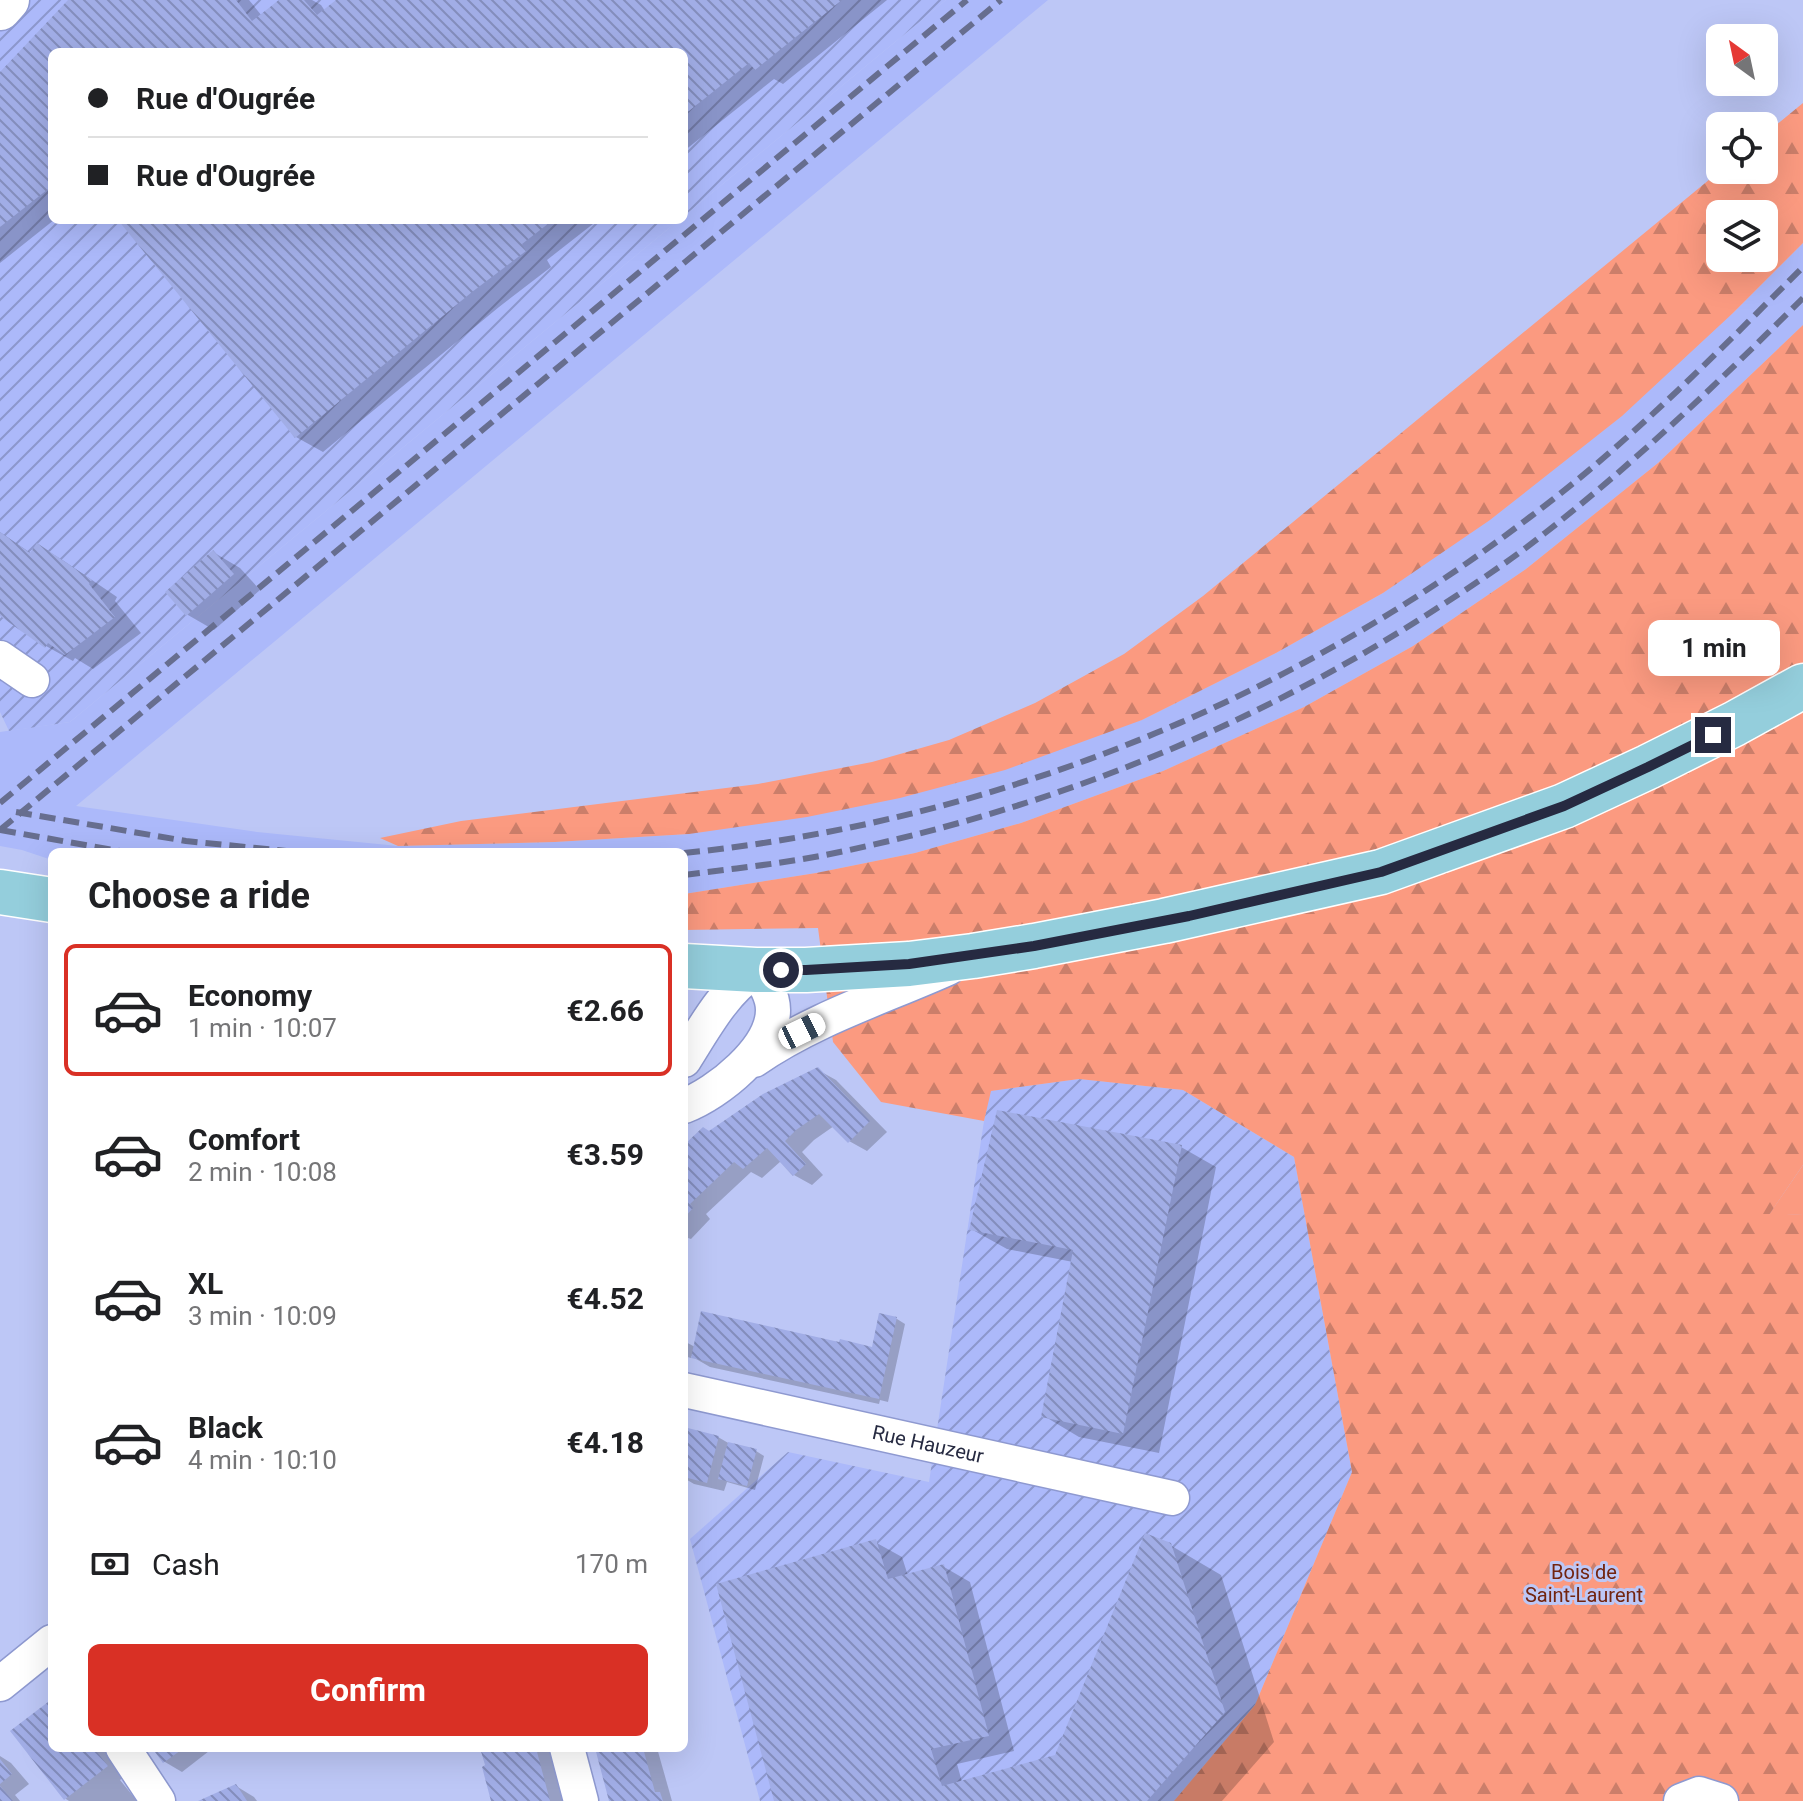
<!DOCTYPE html>
<meta charset="utf-8">
<style>
body{margin:0;font-family:Roboto,sans-serif;background:#f6f6f6;color:#202124;height:100vh;display:flex;flex-direction:column;font-size:30px;white-space:nowrap}
*{box-sizing:border-box;margin:0}
p{font-size:26px;color:#757577}
.icon{flex:none;width:44px;height:44px;fill:none;stroke:currentColor;stroke-width:2;stroke-linecap:round;stroke-linejoin:round}
.map{position:relative;flex:1;overflow:hidden}
.drawer{position:absolute;left:48px;top:848px;width:640px;height:904px;display:flex;flex-direction:column;background:#fff;border-radius:12px;box-shadow:0 8px 32px #0002}
.drawer>*{flex:none}
.top-card{position:absolute;left:48px;top:48px;width:640px;height:176px;border-radius:12px;box-shadow:0 8px 32px #0002;display:grid;align-content:center;height:176px;padding:0 40px;background:#fff}
.needle{width:52px;rotate:327deg}
.buttons{position:absolute;left:1706px;top:24px;display:grid;gap:16px}
.buttons a{display:grid;place-items:center;width:72px;height:72px;border-radius:12px;background:#fff;box-shadow:0 8px 32px #0002;font-size:40px}
.end{position:absolute;width:36px;height:36px;margin:-18px;border:10px solid #262a41;background:#fff;box-shadow:0 0 0 4px #fff}
.from{border-radius:50%}
.bubble{position:absolute;height:56px;border-radius:12px;background:#fff;box-shadow:0 8px 32px #0002;font-size:26px;font-weight:700;line-height:56px;text-align:center}
.car{position:absolute;width:24px;height:48px;margin:-24px -12px;border-radius:10px;box-shadow:0 0 6px 2px #0007;background:linear-gradient(#fff 24%,#345 0 40%,#fff 0 76%,#345 0 86%,#fff 0)}
.top-card b{display:flex;align-items:center;gap:28px;height:76px;font-size:30px}
.top-card b+b{border-top:2px solid #e0e0e0}
.top-card i{width:20px;height:20px;background:#202124}
ul{padding:0;list-style:none}
li{display:flex;align-items:center;gap:24px;height:132px;margin:0 16px 12px;padding:0 24px;border:4px solid transparent;border-radius:12px}
li div{flex:1}
li b{display:block;font-size:30px}
li em{font-style:normal;font-weight:700}
li.on{border-color:#d93025}
li>.icon{width:72px;height:72px;stroke-width:1.5}
h2{padding:0 40px;font-size:36px;line-height:96px}
.pay{display:flex;align-items:center;gap:20px;height:88px;padding:0 40px;font-size:30px}
.pay p{margin-inline-start:auto}
.action{display:flex;gap:16px;margin-top:auto;padding:16px 40px}
.action a{flex:1;height:92px;border-radius:12px;background:#d93025;color:#fff;font-size:32px;font-weight:700;line-height:92px;text-align:center}
.map>svg:first-child{display:block}
</style>
<div class="map">
<svg width="1803" height="1801" viewBox="0 0 1803 1801">
<defs>
<pattern id="industrial-furrows" width="10" height="10" patternUnits="userSpaceOnUse" patternTransform="scale(2)"><rect width="10" height="10" fill="#acb9fa"/><path d="M-1 1l2-2M0 10L10 0M9 11l2-2" fill="none" stroke="#8c97cc"/></pattern>
<pattern id="forest-firs" width="22" height="20" patternUnits="userSpaceOnUse" patternTransform="scale(2)"><rect width="22" height="20" fill="#fb9a80"/><path d="M5 1l3.5 6h-7zM16 11l3.5 6h-7z" fill="#cb7e6a"/></pattern>
<pattern id="building-back-hatch" width="6" height="6" patternUnits="userSpaceOnUse" patternTransform="scale(2)"><rect width="6" height="6" fill="#a1ade6"/><path d="M-1 5l2 2M0 0l6 6M5-1l2 2" fill="none" stroke="#838dbc"/></pattern>
</defs>
<rect width="100%" height="100%" fill="#bdc7f6"/>
<path fill="#acb9fa" d="M946,0h102l-972,806 181,26 141,14 157,-4 134,-8 453,-114 134,-67 107,-60 350,-280 70,-70v82l-145,138 -132,106 -113,77 -109,61 -141,64 -142,52 -106,30 -99,20 -132,21v-42h-632v8l-30,-10 -22,-4v-114l70,-10 609,-502h5v-4z"/>
<g fill="url(#industrial-furrows)">
<path d="M0,0h946l-262,216v-164h-632v168h627l-609,502 -61,9 -9,-19z"/>
<path d="M1079,1079l104,11 111,67 58,315 -97,233 -81,96h-414l-70,-262 98,-87 141,30 55,-361 6,-30z"/>
</g>
<path fill="#fb9a80" d="M1803,1165v49l-35,2z"/>
<g fill="url(#forest-firs)" fill-rule="evenodd">
<path d="M1803,103v140l-70,70 -111,103 -132,104 -107,73 -107,60 -134,67 -137,50 -105,28 -93,19 -118,17 -134,8 -157,4 -18,-8 81,-17 297,-37 114,-22 77,-22 86,-37 89,-49 79,-58 518,-426h43v-35zM1720,214h44v44h-44z"/>
<path d="M1803,325v840l-34,50 34,-1v587h-629l81,-96 97,-233 -58,-315 -111,-67 -104,-11 -88,12 -7,30 -103,-19 -48,-60 -15,-114 -134,2v-36l132,-21 99,-20 106,-30 142,-52 141,-64 109,-61 113,-77 132,-106z"/>
</g>
<g fill="#0003">
<path d="M71,0h178l13,16 20,-16h30l9,5 4,6 14,-11h548l-104,84 -9,-5 -90,72v-99h-632v168h2l-54,43v-188z"/>
<path d="M122,220h476l-51,40 4,7 -52,40 -176,145 -27,-15z"/>
<path d="M0,532l32,22 6,-9 26,16 53,36 -2,4 26,32 -48,36 -18,-11 -2,3 -27,-15 -46,-32z"/>
<path d="M213,552l27,16 20,22 -46,40 -26,-15 -20,-23z"/>
<path d="M818,1070l18,10 51,52 -20,19 -18,-10 -15,-15 -20,14 -12,12 21,23 -11,10 -18,-10 -13,-14 -19,17 -11,-6 -45,42 4,5 -19,20 -3,-1 -4,4v-94z"/>
<path d="M1181,1147l35,20 -57,286 -80,-16 -35,-21 29,-154 -66,-13 -36,-20z"/>
<path d="M881,1316l16,3 8,5 -17,78 -8,-2 -1,4 -169,-37 -19,-11v2l-7,-2v-15l11,6 178,3z"/>
<path d="M684,1429l34,8 12,7 26,7 8,5 -9,34 -28,-8 -3,9 -30,-7 -10,-6z"/>
<path d="M875,1542l27,15 6,19 36,-9 26,15 44,169 -57,13 5,18 95,-26 113,-211 51,30 53,167 -52,59h-446z"/>
<path d="M52,1702v46h67l5,29 -4,3 17,21h-68l-3,-2 -53,-68z"/>
<path d="M155,1748h58l-31,24 -17,-10z"/>
<path d="M482,1748h68l14,53h-71l-6,-34z"/>
<path d="M597,1748h60l15,53h-61z"/>
<path d="M0,1756l11,7 18,21 -14,11 5,6h-20z"/>
<path d="M236,1786l18,11 3,4h-54z"/>
</g>
<g fill="url(#building-back-hatch)">
<path d="M68,0h168l16,21 27,-21h25l13,15 19,-15h506l-87,70 -6,-7 -65,52v-63h-632v134l-52,41v-155z"/>
<path d="M118,220h435l-31,24 4,7 -54,41 -177,146z"/>
<path d="M0,532l30,21 7,-10 55,37 -3,4 26,33 -50,38 -17,-12 -3,5 -45,-32z"/>
<path d="M213,550l21,24 -48,42 -21,-24z"/>
<path d="M818,1067l52,54 -22,22 -29,-29 -23,16 -11,11 21,23 -13,12 -26,-28 -24,21 -9,-7 -44,42 3,4 -9,10v-73l19,-18 6,4 54,-37z"/>
<path d="M997,1110l185,35 -59,289 -82,-17 32,-167 -104,-20z"/>
<path d="M701,1311l138,31 1,-3 32,8 7,-34 18,4 -18,82 -188,-41z"/>
<path d="M684,1427l35,9 -12,47 -23,-6z"/>
<path d="M728,1442l29,7 -10,37 -29,-7z"/>
<path d="M1145,1533l26,10 54,169 -78,89h-373l-58,-217 160,-45 12,40 56,-15 45,172 -58,13 11,37 113,-31z"/>
<path d="M52,1699v49h42l14,18 -44,34 -54,-69z"/>
<path d="M152,1748h32l-21,15z"/>
<path d="M480,1748h56l14,53h-59l-9,-34 3,-2z"/>
<path d="M595,1748h48l12,44h5l3,9h-54z"/>
<path d="M0,1759l12,15 -12,10z"/>
<path d="M236,1784l11,17h-49z"/>
<path d="M0,1786l13,15h-13z"/>
</g>
<g fill="none" stroke-linecap="round" stroke-linejoin="round">
<defs>
<g id="minor">
<path d="M0,658l32,22"/>
<path d="M684,1060c21,-33 39,-68 72,-90 8,12 17,25 17,40 0,39 -55,83 -89,96"/>
<path d="M754,1060c59,-41 129,-63 194,-92"/>
<path id="s1" d="M684,1390l488,108"/>
<path d="M0,1684l52,-42"/>
<path d="M123,1748l35,53"/>
<path d="M567,1748l14,53"/>
<path d="M1681,1801l18,-7 22,7"/>
</g>
<path id="tertiary" d="M0,9l8,-9"/>
<g id="primary">
<path d="M0,892l52,8"/>
<path d="M684,966l72,4h50l103,-6 64,-8 61,-10 130,-25 217,-49 183,-66 84,-39 86,-43 69,-38"/>
</g>
</defs>
<use href="#minor" stroke="#8e99d0" stroke-width="37"/>
<use href="#tertiary" stroke="#8e99d0" stroke-width="45"/>
<use href="#primary" stroke="#fff" stroke-width="47"/>
<use href="#minor" stroke="#fff" stroke-width="34"/>
<use href="#tertiary" stroke="#fff" stroke-width="42"/>
<use href="#primary" stroke="#94cedc" stroke-width="44"/>
<g stroke="#676e8f" stroke-width="6" stroke-dasharray="16 8" stroke-linecap="butt">
<path d="M0,803l967,-803"/>
<path d="M16,812l170,29 110,11"/>
<path d="M0,830l1001,-830"/>
<path d="M0,830l125,22"/>
<path d="M684,853c306,-31 602,-149 846,-336 99,-74 186,-163 273,-250"/>
<path d="M684,875c47,-6 95,-11 141,-20 210,-42 411,-120 592,-234 44,-28 88,-56 128,-88 92,-72 176,-153 258,-235"/>
</g>
</g>
<g fill="none" stroke-linecap="round" stroke-linejoin="round">
<path stroke="#262a41" stroke-width="10" d="M781,970h25l103,-6 125,-18 155,-30 192,-44 183,-66 84,-39 65,-32"/>
</g>
<g text-anchor="middle" dominant-baseline="central" stroke-width="6" stroke-linejoin="round" paint-order="stroke">
<g font-size="20" fill="#262a41" stroke="#bdc7f6">
<text stroke="none"><textPath href="#s1" startOffset="250">Rue Hauzeur</textPath></text>
</g>
<g font-size="20" fill="#72240f" stroke="#bdc7f6">
<text x="1584" y="1572">Bois de<tspan x="1584" dy="23">Saint-Laurent</tspan></text>
</g>
</g>
</svg>
<div class="buttons">
<a><svg class="needle" viewBox="-14 -14 28 28"><path d="M0-13l5 13h-10z" fill="#e53935"/><path d="M0 13l5-13h-10z" fill="#757577"/></svg></a>
<a><svg class="icon" aria-label="locate" viewBox="0 0 24 24"><circle cx="12" cy="12" r="6"/><path d="M12 2v4M12 18v4M2 12h4M18 12h4"/></svg></a>
<a><svg class="icon" aria-label="layers" viewBox="0 0 24 24"><path d="M12 4l9 5-9 5-9-5zM3 14l9 5 9-5"/></svg></a>
</div>
<i class="end from" style="left:781px;top:970px"></i>
<i class="end" style="left:1713px;top:735px"></i>
<div class="bubble" style="left:1648px;top:620px;width:132px">1 min</div>
<i class="car" style="left:802px;top:1031px;rotate:64deg"></i>
<div class="top-card">
<b><i class="from"></i>Rue d'Ougrée</b>
<b><i></i>Rue d'Ougrée</b>
</div>
<section class="drawer">
<h2>Choose a ride</h2>
<ul>
<li class="on"><svg class="icon" aria-label="car" viewBox="0 0 24 24"><path d="M5 17H2v-5l4-1 3-4h7l3 4 3 1v5h-3M9 17h6M6 11h13"/><circle cx="7" cy="17" r="2"/><circle cx="17" cy="17" r="2"/></svg><div><b>Economy</b><p>1 min · 10:07</p></div><em>€2.66</em></li>
<li><svg class="icon" aria-label="car" viewBox="0 0 24 24"><path d="M5 17H2v-5l4-1 3-4h7l3 4 3 1v5h-3M9 17h6M6 11h13"/><circle cx="7" cy="17" r="2"/><circle cx="17" cy="17" r="2"/></svg><div><b>Comfort</b><p>2 min · 10:08</p></div><em>€3.59</em></li>
<li><svg class="icon" aria-label="car" viewBox="0 0 24 24"><path d="M5 17H2v-5l4-1 3-4h7l3 4 3 1v5h-3M9 17h6M6 11h13"/><circle cx="7" cy="17" r="2"/><circle cx="17" cy="17" r="2"/></svg><div><b>XL</b><p>3 min · 10:09</p></div><em>€4.52</em></li>
<li><svg class="icon" aria-label="car" viewBox="0 0 24 24"><path d="M5 17H2v-5l4-1 3-4h7l3 4 3 1v5h-3M9 17h6M6 11h13"/><circle cx="7" cy="17" r="2"/><circle cx="17" cy="17" r="2"/></svg><div><b>Black</b><p>4 min · 10:10</p></div><em>€4.18</em></li>
</ul>
<div class="pay"><svg class="icon" aria-label="cash" viewBox="0 0 24 24"><path d="M3 7h18v10H3z"/><circle cx="12" cy="12" r="2"/></svg>Cash<p>170 m</p></div>
<div class="action"><a>Confirm</a></div>
</section>
</div>
